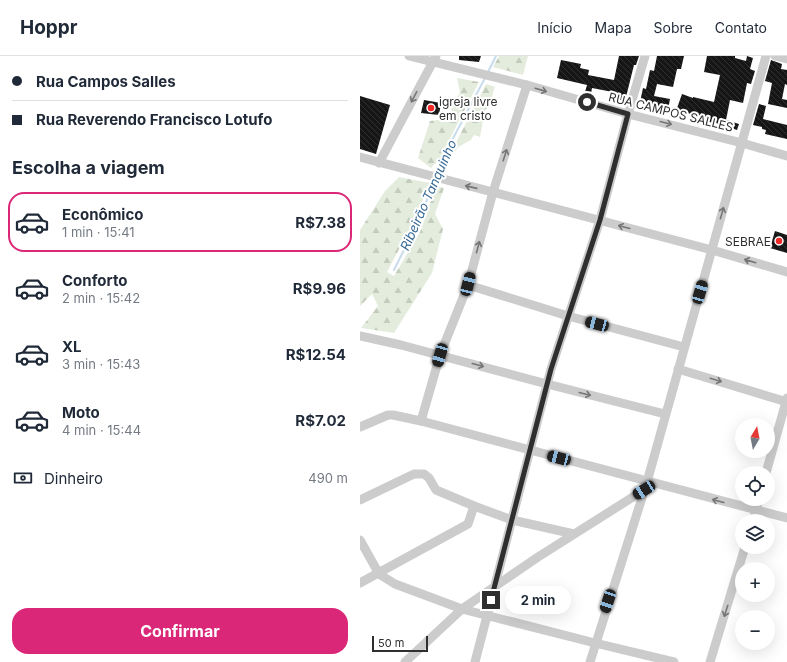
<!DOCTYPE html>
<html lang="pt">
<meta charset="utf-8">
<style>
body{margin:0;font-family:Inter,sans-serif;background:#f2f2f3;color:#1f2937;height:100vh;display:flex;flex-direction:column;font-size:15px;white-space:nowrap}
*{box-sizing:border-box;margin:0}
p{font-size:13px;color:#747a83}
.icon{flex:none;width:22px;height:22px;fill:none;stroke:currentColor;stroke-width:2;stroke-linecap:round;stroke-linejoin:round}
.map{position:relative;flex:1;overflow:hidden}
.drawer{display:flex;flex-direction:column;background:#fff;width:360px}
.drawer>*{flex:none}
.top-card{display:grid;align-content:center;height:88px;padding:0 12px;background:#fff}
.needle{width:26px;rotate:10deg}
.tools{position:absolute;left:375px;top:362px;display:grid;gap:8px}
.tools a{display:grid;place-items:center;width:40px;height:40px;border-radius:50%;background:#fff;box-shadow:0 4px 16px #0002;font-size:20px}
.scale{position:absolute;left:12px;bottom:10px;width:56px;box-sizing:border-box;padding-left:4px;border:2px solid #2f2f2f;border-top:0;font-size:11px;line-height:14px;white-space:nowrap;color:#2f2f2f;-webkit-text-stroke:3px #fff;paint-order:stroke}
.end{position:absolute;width:18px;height:18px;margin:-9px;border:5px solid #2f2f2f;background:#fff;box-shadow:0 0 0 2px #fff}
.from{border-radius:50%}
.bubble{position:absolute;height:28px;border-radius:14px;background:#fff;box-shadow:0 4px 16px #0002;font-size:13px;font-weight:700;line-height:28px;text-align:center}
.car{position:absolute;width:12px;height:24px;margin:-12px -6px;border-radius:5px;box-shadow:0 0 3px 1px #0007;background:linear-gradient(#222 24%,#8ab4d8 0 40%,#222 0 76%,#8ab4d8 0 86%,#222 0)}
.top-card b{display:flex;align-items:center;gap:14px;height:38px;font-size:15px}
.top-card b+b{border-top:1px solid #e0e1e3}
.top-card i{width:10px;height:10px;background:#1f2937}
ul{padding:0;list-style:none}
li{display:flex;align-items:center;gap:12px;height:60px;margin:0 8px 6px;padding:0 4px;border:2px solid transparent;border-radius:16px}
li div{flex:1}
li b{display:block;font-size:15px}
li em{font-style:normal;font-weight:700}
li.on{border-color:#db2777}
li>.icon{width:36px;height:36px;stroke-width:1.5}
h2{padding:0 12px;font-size:18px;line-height:48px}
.pay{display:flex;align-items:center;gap:10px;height:44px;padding:0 12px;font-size:15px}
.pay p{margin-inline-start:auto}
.button{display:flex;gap:8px;margin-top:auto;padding:8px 12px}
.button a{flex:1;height:46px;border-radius:16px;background:#db2777;color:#fff;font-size:16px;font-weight:700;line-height:46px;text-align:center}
header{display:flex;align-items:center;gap:24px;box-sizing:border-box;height:56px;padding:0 20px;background:#fff;border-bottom:1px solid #e0e1e3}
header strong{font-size:19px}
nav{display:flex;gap:22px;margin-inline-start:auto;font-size:14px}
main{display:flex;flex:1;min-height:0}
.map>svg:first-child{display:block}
</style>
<header>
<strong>Hoppr</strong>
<nav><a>Início</a><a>Mapa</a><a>Sobre</a><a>Contato</a></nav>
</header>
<main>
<section class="drawer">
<div class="top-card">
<b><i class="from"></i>Rua Campos Salles</b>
<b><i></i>Rua Reverendo Francisco Lotufo</b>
</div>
<h2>Escolha a viagem</h2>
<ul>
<li class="on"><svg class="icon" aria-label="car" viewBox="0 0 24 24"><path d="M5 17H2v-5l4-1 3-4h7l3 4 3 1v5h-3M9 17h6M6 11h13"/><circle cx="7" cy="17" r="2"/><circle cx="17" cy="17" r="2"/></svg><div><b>Econômico</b><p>1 min · 15:41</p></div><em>R$7.38</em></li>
<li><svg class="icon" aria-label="car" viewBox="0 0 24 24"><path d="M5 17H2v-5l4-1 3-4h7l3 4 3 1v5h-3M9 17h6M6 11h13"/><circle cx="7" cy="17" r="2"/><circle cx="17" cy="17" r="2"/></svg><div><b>Conforto</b><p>2 min · 15:42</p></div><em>R$9.96</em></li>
<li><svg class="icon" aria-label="car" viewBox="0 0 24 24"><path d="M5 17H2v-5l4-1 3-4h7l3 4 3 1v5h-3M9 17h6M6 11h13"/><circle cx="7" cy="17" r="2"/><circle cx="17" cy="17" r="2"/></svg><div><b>XL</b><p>3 min · 15:43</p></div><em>R$12.54</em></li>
<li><svg class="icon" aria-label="car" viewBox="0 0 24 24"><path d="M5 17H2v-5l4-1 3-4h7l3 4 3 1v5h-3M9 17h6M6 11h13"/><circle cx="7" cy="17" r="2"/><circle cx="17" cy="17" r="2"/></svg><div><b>Moto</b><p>4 min · 15:44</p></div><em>R$7.02</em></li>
</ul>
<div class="pay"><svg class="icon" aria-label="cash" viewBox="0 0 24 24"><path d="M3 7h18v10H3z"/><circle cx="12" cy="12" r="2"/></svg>Dinheiro<p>490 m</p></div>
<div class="button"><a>Confirmar</a></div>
</section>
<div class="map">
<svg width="427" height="606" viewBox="0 0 427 606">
<defs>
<pattern id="forest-firs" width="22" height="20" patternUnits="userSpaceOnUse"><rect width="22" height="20" fill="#e4eddd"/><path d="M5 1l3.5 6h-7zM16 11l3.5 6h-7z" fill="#c4ccbe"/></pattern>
<pattern id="building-back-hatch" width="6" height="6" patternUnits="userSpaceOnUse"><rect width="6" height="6" fill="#161616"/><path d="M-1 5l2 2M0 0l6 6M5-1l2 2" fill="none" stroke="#303030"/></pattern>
</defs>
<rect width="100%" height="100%" fill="#fff"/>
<g fill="url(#forest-firs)">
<path d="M139,0h29l-5,19 -30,-8z"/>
<path d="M97,22l22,4 -39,76 -9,10 -13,-10 12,-37 8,-1 13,-6 1,-10 8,-11z"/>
<path d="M126,28l9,3 -2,5 -2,12 -6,6 -5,27 -6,-2 -3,5 -13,7 -9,14v-5z"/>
<path d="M39,121l31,6 -16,38 -27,51 7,4 27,-46 15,-44 8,2 -9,26 8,15 -11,44 -38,60 -33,-5 17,-22 -6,-12 -12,12v-76l25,-39z"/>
</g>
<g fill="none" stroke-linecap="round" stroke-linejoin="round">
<g stroke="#c8dcee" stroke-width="2">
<path d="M128,16l8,-16"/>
<path d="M77,118l13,-30 35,-66"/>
<path d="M34,214l24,-48 17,-42"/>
</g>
</g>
<g fill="url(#building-back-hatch)">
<path d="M99,0h22l-2,6 -20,-2z"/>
<path d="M259,0h20l-3,9h-2l-9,36 -9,-2 2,-6 -26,-5 -1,6 -6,-2 2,-7 -30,-7 4,-18 20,4 -1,4 9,2 -1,5 26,5z"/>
<path d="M297,0h27l-3,13h-4l-4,18 -16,-3 -3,12 16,3 -2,11 -22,-5v-2l-6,-1 3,-14 3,1 4,-19 4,1z"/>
<path d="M347,0h28v2l11,3 1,-5 6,2 -3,11 5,2 -4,13 -4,-1 -4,20 -13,-3 -4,20 13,4 -2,6 -24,-8v1l-7,-2 1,-4 -20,-4 -1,1 -10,-3 6,-17 11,4v-1l21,5 6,-27 -16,-3z"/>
<path d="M411,4l11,4 -1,5 6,1v15l-2,-1 -3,15 5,1v8l-19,-4 4,-21 -7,-2z"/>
<path d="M0,40l30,9 -14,49 -16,-5z"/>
<path d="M64,44l17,3 -2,12 -18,-2z"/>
<path d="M399,48l7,2 -3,13 24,6v14l-22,-5 1,-4 -4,-1v-2l-9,-2z"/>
<path d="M415,175l12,4v18l-17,-5z"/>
</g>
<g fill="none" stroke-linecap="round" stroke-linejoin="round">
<g stroke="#ccc" stroke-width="9">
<path d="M49,0l118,29 101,29 114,29 45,13"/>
<path d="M415,0l12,3"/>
<path d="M0,101l352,93 75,22"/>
<path d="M19,107l57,-107"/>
<path d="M108,229l100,31 116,31"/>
<path d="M0,280l41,9 146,39 118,30"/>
<path d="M318,313l109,33"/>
<path d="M61,365l19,-66 28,-70 25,-93 34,-107"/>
<path d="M0,371l28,-12h5l28,6 366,97"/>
<path d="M406,417l21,-75"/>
<path d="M0,444l54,-26h10l5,4 7,12 38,16 38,14 62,14"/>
<path d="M393,465l6,-22"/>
<path d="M0,484l19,34 16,10 67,25 133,34 79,19"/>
<path d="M0,527l108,-59 6,-18"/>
<path d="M45,606l57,-53 76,-52 106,-67"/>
<path d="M115,606l76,-293 49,-149 28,-106 17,-58"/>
<path d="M230,606l57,-180 119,-426"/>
<path d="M350,606l35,-115"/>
</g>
</g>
<defs><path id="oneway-shaft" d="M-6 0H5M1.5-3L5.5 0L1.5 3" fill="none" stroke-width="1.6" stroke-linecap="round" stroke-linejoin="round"/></defs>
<g stroke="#767676">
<use href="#oneway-shaft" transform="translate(181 34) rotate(16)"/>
<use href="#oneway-shaft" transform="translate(54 41) rotate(118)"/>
<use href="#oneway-shaft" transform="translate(306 67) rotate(14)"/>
<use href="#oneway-shaft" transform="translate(145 99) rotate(-72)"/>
<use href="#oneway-shaft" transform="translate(111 131) rotate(-167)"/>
<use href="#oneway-shaft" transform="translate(362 157) rotate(-74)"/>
<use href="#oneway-shaft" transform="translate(264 171) rotate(-165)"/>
<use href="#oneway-shaft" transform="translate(118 191) rotate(-75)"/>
<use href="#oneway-shaft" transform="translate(390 205) rotate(-164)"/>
<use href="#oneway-shaft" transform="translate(118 309) rotate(15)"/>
<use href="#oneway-shaft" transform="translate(356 324) rotate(17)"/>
<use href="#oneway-shaft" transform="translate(225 338) rotate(14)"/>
<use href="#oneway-shaft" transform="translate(358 445) rotate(-165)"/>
<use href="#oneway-shaft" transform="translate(366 555) rotate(108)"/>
</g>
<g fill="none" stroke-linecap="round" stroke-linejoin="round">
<path stroke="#2f2f2f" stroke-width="5" d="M131,544l60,-231 49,-149 28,-106 -41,-12"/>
</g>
<g fill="#f02a28" stroke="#fff" stroke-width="1.5">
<circle cx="71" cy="52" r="4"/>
<circle cx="419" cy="185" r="4"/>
</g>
<g text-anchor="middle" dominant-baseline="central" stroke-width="4" stroke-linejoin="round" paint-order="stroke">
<g font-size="12" fill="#2f2f2f" stroke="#fff" text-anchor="start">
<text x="79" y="45">igreja livre<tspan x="79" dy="14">em cristo</tspan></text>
<text x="411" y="185" text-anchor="end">SEBRAE</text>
</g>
<g font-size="12" fill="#2f2f2f" stroke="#fff">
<text transform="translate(311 56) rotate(14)">RUA CAMPOS SALLES</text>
</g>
<g font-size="13" font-style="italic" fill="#386a97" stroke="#fff">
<text transform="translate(68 139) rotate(-66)">Ribeirão Tanquinho</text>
</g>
</g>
</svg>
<div class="tools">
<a><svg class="needle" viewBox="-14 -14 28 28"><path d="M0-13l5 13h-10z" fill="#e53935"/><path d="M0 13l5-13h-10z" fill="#747a83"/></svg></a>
<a><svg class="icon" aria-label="locate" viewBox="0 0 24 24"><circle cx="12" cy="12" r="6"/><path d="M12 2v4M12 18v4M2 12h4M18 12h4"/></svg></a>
<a><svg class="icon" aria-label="layers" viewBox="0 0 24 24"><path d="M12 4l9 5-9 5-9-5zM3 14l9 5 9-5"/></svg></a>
<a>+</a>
<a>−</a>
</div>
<div class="scale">50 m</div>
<i class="end from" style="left:227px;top:46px"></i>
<i class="end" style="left:131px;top:544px"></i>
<div class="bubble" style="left:145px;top:530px;width:66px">2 min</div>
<i class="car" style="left:108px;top:228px;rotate:14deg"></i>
<i class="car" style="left:340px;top:236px;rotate:16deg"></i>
<i class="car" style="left:237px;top:268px;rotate:285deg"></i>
<i class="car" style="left:80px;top:299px;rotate:196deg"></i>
<i class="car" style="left:199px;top:402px;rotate:285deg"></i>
<i class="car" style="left:284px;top:434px;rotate:238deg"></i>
<i class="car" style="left:248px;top:545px;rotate:198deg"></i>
</div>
</main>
